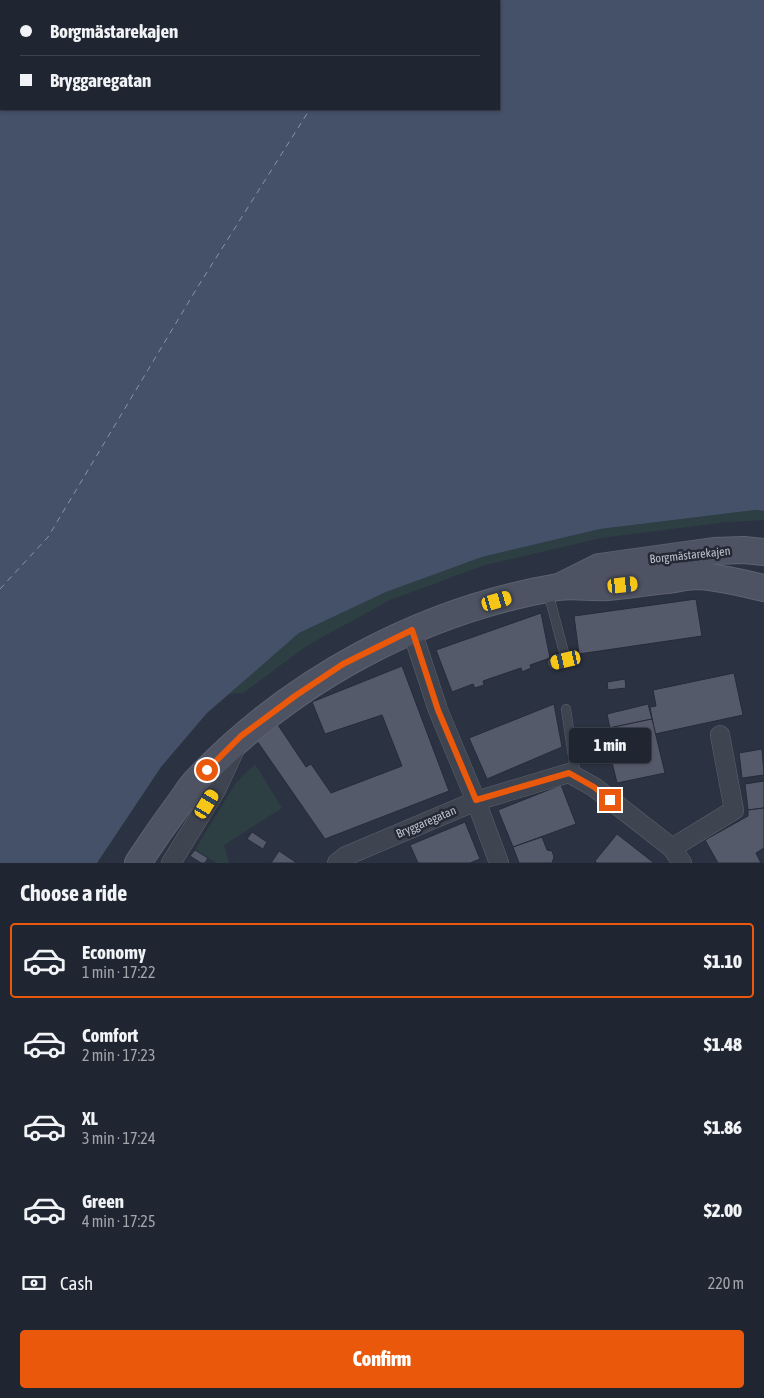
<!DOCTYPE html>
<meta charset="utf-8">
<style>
body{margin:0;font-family:"Asap Condensed",sans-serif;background:#2d323d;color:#f1f3f6;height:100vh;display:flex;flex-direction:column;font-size:19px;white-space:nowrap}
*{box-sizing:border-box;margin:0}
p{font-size:16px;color:#a2a5ab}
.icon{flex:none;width:28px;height:28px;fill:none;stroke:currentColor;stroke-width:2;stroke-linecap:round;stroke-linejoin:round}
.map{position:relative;height:863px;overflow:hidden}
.sheet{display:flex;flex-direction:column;background:#202631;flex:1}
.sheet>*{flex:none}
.top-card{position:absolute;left:0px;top:0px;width:500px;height:110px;box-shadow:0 1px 4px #0004,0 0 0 1px #3d434d;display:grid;align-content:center;height:110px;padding:0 20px;background:#202631}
.end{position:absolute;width:22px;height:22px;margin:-11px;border:6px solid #ea580c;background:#fff;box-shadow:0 0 0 2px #fff}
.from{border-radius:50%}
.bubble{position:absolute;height:35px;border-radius:5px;background:#202631;box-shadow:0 1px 4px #0004,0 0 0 1px #3d434d;font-size:16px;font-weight:800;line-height:35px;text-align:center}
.car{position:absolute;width:15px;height:30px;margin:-15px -8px;border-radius:6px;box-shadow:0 0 4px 1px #0007;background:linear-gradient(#f5c518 24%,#345 0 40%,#f5c518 0 76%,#345 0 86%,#f5c518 0)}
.top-card b{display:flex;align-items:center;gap:18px;height:48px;font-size:19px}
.top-card b+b{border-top:1px solid #3d434d}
.top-card i{width:12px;height:12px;background:#f1f3f6}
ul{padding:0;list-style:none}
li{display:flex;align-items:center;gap:15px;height:75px;margin:0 10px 8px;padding:0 10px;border:2px solid transparent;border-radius:5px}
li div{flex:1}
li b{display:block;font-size:19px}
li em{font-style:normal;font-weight:800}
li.active{border-color:#ea580c}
li>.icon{width:45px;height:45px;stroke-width:1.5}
h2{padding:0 20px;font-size:22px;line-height:60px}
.pay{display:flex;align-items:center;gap:12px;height:55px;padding:0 20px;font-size:19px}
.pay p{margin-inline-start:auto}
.button{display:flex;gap:10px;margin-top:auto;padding:10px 20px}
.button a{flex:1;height:58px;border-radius:5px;background:#ea580c;color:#fff;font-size:20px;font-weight:800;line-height:58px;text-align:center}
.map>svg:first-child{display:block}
</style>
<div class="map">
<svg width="764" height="863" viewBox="0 0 764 863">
<rect width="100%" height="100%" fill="#2b3241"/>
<g fill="#2e3f43">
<path d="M755,510l9,1v9l-37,2 -126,16 -116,27 -95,35 -82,45 -65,48 -14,1 70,-61 87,-41 96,-35 118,-28z"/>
<path d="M255,764l27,44 -58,37 5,18h-12l-22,-13 40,-66z"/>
</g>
<path fill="#455069" d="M9,0h755v511l-9,-1 -155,19 -118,28 -96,35 -87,41 -92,80 -46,54 -64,96h-97v-790l1,-1v37h498v-108z"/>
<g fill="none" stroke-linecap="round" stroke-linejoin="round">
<g stroke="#8793ae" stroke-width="1" stroke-dasharray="6 5" stroke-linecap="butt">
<path d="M376,1l1,-1"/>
<path d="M0,589l48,-52 149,-249 113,-179"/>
</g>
</g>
<g fill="#555a6b" stroke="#262b38">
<path d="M696,599l6,37 -123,18 -5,-38z"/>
<path d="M541,613l9,45 -20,7 1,3 -9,4 -1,-4 -38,13 1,4 -9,3 -2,-4 -21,8 -16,-42z"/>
<path d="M402,666l47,125 -124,48 -68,-98 21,-16 28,42 5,-3 20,29 71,-27 -20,-51 -57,19 -13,-32z"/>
<path d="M734,673l9,42 -88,19 -5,-27 6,-1 -3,-16z"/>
<path d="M625,679l1,9 -18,2 -1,-8z"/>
<path d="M554,704l8,43 -75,32 -18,-41z"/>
<path d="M648,704l4,15 -42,9 -3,-14z"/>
<path d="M652,719l13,54 -48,10 -13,-54z"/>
<path d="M762,749l2,26 -22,3 -3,-25z"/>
<path d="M764,781v27l-16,2 -3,-26z"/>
<path d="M561,785l15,39 -63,23 -15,-37z"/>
<path d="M764,808v40l-8,5 5,10h-43l-13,-23 43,-24v-6z"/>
<path d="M465,822l15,37 -10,4h-52l-8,-18z"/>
<path d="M252,832l15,10 -4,7 -16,-10z"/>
<path d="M617,834l37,29h-57l-2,-2z"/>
<path d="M542,837l5,13 5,1 2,6 -2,6h-33l-6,-16z"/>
<path d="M195,850l13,8 -3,5h-4l-11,-7z"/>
<path d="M279,851l18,12h-26z"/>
</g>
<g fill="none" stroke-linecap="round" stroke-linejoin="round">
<defs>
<g id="lane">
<path d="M548,592l18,68 -13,3"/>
<path d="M566,709l10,68"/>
</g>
<g id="street">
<path d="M412,631l26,79 38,91 23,62"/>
<path d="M672,848l62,-38 -14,-75"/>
<path d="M171,863l45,-73 19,-41"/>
<path d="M337,863l9,-7 130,-55 93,-28 25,14 78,61 10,15"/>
</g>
<g id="secondary">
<path d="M563,585l36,-18 115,-16 30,-1 20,2"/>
<path d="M138,863c13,-20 27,-40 41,-59 6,-8 11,-17 18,-24 95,-100 225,-170 361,-193 16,-2 33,1 49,0 20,-2 40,-5 60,-7 10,-1 20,-4 30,-4 23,1 45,7 67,12"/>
</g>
</defs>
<use href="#lane" stroke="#5d626e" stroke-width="10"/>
<use href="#street" stroke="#5d626e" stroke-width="20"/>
<use href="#secondary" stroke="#5d626e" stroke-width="28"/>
<use href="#lane" stroke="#3f4451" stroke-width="9"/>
<use href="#street" stroke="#3f4451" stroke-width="19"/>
<use href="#secondary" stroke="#4e5363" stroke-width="26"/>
</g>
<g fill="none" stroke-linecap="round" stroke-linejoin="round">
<path stroke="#ea580c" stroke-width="6" d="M207,770l34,-34 54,-40 48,-32 69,-34 26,80 38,90 93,-27 25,14 16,13"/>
</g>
<g text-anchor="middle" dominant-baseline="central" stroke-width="5" stroke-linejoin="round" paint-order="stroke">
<g font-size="12" fill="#bcc0cb" stroke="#242936">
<text transform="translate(690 555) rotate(-6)">Borgmästarekajen</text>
<text transform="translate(426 822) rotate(-23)">Bryggaregatan</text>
</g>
</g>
</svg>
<i class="end from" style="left:207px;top:770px"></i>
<i class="end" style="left:610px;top:800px"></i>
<div class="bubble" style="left:569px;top:728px;width:82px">1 min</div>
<i class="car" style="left:623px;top:585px;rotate:84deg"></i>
<i class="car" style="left:497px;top:601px;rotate:74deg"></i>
<i class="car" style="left:566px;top:660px;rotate:257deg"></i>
<i class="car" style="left:207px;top:804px;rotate:31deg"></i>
<div class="top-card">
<b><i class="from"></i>Borgmästarekajen</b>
<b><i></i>Bryggaregatan</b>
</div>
</div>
<section class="sheet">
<h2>Choose a ride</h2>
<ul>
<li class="active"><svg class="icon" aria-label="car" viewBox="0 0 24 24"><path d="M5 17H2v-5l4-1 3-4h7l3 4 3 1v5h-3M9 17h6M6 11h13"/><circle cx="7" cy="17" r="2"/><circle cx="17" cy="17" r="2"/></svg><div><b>Economy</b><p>1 min · 17:22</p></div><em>$1.10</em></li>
<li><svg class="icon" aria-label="car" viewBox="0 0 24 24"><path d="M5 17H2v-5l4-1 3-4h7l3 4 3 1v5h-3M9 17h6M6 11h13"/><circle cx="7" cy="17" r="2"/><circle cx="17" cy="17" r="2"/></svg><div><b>Comfort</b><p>2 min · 17:23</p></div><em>$1.48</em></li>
<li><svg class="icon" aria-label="car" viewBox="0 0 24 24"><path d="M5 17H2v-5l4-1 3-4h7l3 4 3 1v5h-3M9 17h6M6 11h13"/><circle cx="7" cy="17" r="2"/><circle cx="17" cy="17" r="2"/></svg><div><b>XL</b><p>3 min · 17:24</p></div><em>$1.86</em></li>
<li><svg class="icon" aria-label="car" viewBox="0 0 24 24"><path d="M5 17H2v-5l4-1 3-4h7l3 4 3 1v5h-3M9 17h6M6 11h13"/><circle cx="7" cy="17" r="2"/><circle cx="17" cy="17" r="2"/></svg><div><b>Green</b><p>4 min · 17:25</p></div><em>$2.00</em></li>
</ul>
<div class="pay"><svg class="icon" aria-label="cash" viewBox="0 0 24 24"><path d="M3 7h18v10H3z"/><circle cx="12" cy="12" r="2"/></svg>Cash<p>220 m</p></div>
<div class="button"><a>Confirm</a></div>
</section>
